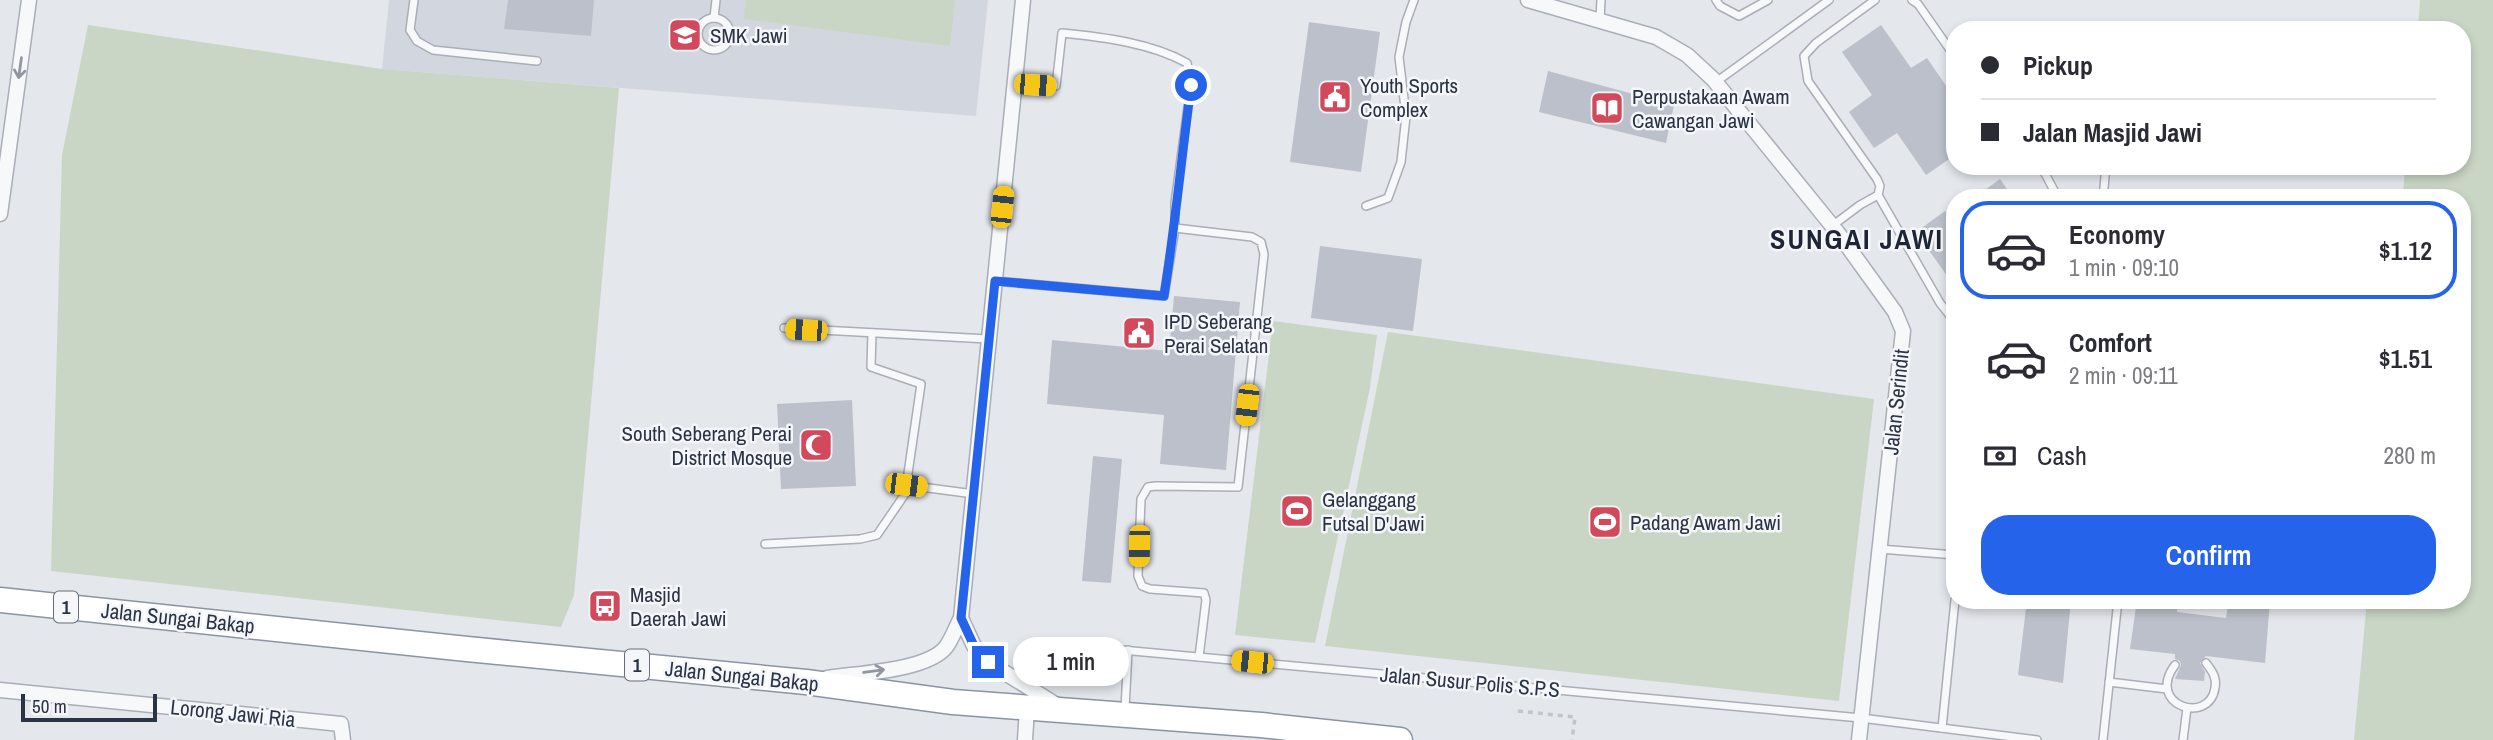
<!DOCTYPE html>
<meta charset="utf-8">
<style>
body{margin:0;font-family:"Archivo Narrow",sans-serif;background:#f7f7f7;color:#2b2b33;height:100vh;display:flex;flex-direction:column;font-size:26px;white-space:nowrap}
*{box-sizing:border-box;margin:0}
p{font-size:23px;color:#7c7c81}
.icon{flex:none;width:38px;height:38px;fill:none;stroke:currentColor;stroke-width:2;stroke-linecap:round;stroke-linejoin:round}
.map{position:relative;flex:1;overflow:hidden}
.panel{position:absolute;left:1946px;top:189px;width:525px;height:420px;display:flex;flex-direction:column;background:#fff;border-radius:28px;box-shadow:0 4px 10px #0003}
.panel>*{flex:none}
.hud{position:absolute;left:1946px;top:21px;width:525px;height:154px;border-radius:28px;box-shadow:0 4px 10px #0003;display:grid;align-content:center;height:154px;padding:0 35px;background:#fff}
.scale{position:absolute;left:21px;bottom:18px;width:136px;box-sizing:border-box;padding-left:7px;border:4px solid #2b3445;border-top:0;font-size:19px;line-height:24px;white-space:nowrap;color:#2b3445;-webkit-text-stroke:5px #f4f6f9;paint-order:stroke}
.end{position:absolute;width:32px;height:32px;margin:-16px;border:9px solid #2563eb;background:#fff;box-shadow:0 0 0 4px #fff}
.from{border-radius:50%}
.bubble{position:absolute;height:49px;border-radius:24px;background:#fff;box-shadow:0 4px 10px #0003;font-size:23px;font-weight:600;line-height:49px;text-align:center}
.car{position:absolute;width:21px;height:42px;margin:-21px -10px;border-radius:9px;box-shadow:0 0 5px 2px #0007;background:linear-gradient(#f5c518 24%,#345 0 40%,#f5c518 0 76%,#345 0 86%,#f5c518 0)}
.hud b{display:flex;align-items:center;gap:24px;height:66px;font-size:26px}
.hud b+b{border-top:2px solid #e1e1e2}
.hud i{width:18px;height:18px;background:#2b2b33}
ul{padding:12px 0 0;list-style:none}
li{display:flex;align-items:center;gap:21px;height:98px;margin:0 14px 10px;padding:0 21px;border:4px solid transparent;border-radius:28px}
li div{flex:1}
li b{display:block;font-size:26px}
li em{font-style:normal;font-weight:600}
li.current{border-color:#2563eb}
li>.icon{width:63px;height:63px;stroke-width:1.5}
.pay{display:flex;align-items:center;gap:18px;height:77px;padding:0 35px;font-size:26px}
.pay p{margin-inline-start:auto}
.primary-button{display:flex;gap:14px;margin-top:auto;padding:14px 35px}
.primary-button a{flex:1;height:80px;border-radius:28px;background:#2563eb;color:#fff;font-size:28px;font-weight:600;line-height:80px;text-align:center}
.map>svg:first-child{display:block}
</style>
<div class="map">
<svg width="2493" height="740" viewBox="0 0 2493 740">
<rect width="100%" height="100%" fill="#e4e7ec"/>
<path fill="#d2d6de" d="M389,0h599l-12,116 -594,-47z"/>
<g fill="#c9d6c5">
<path d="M746,0h209l-5,46 -206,-27z"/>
<path d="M2420,0h73v740h-139l13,-140h95v-402h-59l2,-32h57v-136h-44z"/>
<path d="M88,25l294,44 237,19 -45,507 -13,32 -510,-56 11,-416z"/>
<path d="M1273,321l104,14 -7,53 -55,255 -80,-8z"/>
<path d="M1388,332l486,67 -35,302 -514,-55z"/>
</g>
<g fill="#bbc0ca">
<path d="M508,0h86l-3,36 -87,-7z"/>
<path d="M1309,22l71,10 -19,140 -71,-10z"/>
<path d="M1881,25l30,43 16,-10 28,41v56l-29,20 -29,-42 -23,15 -25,-36 23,-17 -30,-43z"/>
<path d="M1548,71l126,34 -8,38 -127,-31z"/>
<path d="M2000,179l13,19h-39z"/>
<path d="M1945,211l10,13v63l-39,-55z"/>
<path d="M1320,246l102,13 -9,72 -102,-13z"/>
<path d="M1174,296l66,6 -14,168 -66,-6 4,-49 -117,-11 5,-64 117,11z"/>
<path d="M852,400l4,86 -75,3 -4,-85z"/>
<path d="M1093,456l29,3 -11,124 -29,-2z"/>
<path d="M2027,600h44l-8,83 -45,-8z"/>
<path d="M2137,600h41l-1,12 49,6 3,-18h41l-5,63 -59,-7 -6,7 5,9 -1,9 -29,-2 6,-14 -1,-4 -5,-2v-5l-45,-5z"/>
</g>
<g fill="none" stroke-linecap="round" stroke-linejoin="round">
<defs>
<g id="service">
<path d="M414,0l-4,30 7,11 16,9 104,11"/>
<path d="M1716,0l4,6 19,10 29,-16"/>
<path d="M1875,0l-59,43 -12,13 4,25 69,98 3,7 -2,9 62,108 15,19"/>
<path d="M1912,0l6,4 37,53"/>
<path d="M714,18l2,-18"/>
<circle cx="714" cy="34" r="16"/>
<path d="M1600,20l1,-20"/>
<path d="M1716,82l113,-82"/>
<path d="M2041,166l17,32"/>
<path d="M2103,198l3,-32"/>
<path d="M1366,206l22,-8 13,-36 5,-46 -7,-59 7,-35 8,-22"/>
<path d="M1832,226l28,-21 18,-10"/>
<path d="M1175,228l77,9 9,5 3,12 -26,233 -82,-1 -8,1 -7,12 -3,77 4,10 8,3 54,4 2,7 -7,57"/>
<path d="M995,281l169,15 11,-68v-25l16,-118 -4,-22c-36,-20 -84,-26 -125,-30l-6,53 -41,-3"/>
<path d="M784,328l204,11"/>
<path d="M906,485l68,9"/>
<path d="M765,544l95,-5 17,-4 28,-41 16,-110 -50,-17 1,-34"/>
<path d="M1880,549l75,6"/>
<path d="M1078,646l783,72 176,22"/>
<path d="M2175,665c-30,40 34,61 40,23 2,-11 -3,-17 -9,-25"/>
<path d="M2109,682l58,7"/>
<path d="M1125,709l3,-59"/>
<path d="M1942,728l13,-128"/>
<path d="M2103,740l15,-140"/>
<path d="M2183,740l4,-32"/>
</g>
<g id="minor">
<path d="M1528,0l128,37 31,18 26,24 125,154 57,79 8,19 -44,409"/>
<path d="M0,214l29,-214"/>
<path d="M961,618l13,28 14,16 70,44"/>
<path d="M827,678c31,-5 100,-7 119,-31 6,-8 10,-20 15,-29l62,-618"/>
<path d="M0,690l341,34 2,16"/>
<path d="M1025,740l2,-32"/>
</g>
<path id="trunk" d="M0,600l467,49 339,33 147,20 308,23 139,15"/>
</defs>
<use href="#service" stroke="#a9aeb7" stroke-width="10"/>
<use href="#minor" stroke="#a9aeb7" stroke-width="17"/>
<use href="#trunk" stroke="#8b94a3" stroke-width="27"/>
<path stroke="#c2c5cb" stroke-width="3.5" stroke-dasharray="5 5" stroke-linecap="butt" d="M1518,711l57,6 -3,23"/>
<use href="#service" stroke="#f7f8fa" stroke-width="7"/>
<use href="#minor" stroke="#f7f8fa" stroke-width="14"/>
<use href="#trunk" stroke="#fff" stroke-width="24"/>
</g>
<defs><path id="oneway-shaft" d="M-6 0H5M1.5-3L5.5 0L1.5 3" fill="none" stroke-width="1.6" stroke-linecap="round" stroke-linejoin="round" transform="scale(1.75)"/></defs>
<g stroke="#9196a0">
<use href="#oneway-shaft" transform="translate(20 68) rotate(98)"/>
<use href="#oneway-shaft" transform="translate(874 671) rotate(-8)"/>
</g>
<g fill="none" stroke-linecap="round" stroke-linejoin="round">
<path stroke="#2563eb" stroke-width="9" d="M988,662l-14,-16 -13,-28 34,-337 169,15c11,-70 18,-141 27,-211"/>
</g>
<defs>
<symbol id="school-square" viewBox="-11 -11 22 22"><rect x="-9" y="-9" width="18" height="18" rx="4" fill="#d1495b" stroke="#f4f6f9"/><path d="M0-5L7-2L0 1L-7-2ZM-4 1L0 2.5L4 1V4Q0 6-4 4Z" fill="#fff"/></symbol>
<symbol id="civic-square" viewBox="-11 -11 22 22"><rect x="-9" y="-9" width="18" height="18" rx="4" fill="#d1495b" stroke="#f4f6f9"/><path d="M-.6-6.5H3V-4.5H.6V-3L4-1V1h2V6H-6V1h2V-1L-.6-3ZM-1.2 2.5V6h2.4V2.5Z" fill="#fff"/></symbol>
<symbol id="library-square" viewBox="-11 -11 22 22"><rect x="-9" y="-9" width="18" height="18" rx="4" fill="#d1495b" stroke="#f4f6f9"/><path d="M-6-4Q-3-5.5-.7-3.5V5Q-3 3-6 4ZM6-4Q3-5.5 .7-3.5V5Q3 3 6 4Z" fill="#fff"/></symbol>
<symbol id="mosque-square" viewBox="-11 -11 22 22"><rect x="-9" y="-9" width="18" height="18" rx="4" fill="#d1495b" stroke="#f4f6f9"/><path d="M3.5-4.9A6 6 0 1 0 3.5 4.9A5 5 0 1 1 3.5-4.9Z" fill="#fff"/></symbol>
<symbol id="stadium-square" viewBox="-11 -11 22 22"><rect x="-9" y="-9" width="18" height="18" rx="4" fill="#d1495b" stroke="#f4f6f9"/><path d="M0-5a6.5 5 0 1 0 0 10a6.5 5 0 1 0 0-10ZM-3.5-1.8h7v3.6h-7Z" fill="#fff"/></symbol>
<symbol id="bus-square" viewBox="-11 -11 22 22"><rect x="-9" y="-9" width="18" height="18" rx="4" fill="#d1495b" stroke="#f4f6f9"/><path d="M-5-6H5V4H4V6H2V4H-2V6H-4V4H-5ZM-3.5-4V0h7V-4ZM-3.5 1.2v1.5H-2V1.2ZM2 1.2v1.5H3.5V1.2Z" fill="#fff"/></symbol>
</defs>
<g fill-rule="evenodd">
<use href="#school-square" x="666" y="16" width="38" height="38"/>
<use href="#civic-square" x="1316" y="78" width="38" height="38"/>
<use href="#library-square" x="1588" y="89" width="38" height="38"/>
<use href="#civic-square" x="1120" y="314" width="38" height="38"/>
<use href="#mosque-square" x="797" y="426" width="38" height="38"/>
<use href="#stadium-square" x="1278" y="492" width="38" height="38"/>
<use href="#stadium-square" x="1586" y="503" width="38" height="38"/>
<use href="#bus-square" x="586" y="587" width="38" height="38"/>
</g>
<g text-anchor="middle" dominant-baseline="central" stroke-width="5" stroke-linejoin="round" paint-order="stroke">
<g fill="#f4f6f9" stroke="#676e7b" stroke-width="2">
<rect x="54" y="591.5" width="24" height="31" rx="5"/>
<rect x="625" y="649.5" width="24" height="31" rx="5"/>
</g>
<g font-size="19" font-weight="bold" fill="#2b3445">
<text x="66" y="607">1</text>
<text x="637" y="665">1</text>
</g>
<g font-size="21" fill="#2b3445" stroke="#f4f6f9" text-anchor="start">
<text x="710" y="35">SMK Jawi</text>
<text x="1360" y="85">Youth Sports<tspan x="1360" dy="24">Complex</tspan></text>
<text x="1632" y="96">Perpustakaan Awam<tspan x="1632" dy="24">Cawangan Jawi</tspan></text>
<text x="1164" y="321">IPD Seberang<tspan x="1164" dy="24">Perai Selatan</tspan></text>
<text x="792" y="433" text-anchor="end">South Seberang Perai<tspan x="792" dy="24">District Mosque</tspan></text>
<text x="1322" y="499">Gelanggang<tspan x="1322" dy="24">Futsal D'Jawi</tspan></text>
<text x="1630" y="522">Padang Awam Jawi</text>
<text x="630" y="594">Masjid<tspan x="630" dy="24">Daerah Jawi</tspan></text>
</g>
<g font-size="21" fill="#2b3445" stroke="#f4f6f9">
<text transform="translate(1896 402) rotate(-84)">Jalan Serindit</text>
<text transform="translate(178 618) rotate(6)">Jalan Sungai Bakap</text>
<text transform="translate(742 676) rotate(6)">Jalan Sungai Bakap</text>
<text transform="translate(1470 682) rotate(5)">Jalan Susur Polis S.P.S</text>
<text transform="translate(233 713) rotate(6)">Lorong Jawi Ria</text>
</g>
<g font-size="28" font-weight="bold" letter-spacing="2" fill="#1d2536" stroke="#f4f6f9">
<text x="1857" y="239">SUNGAI JAWI</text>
</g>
</g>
</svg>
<div class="scale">50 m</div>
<i class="end from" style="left:1191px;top:85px"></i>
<i class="end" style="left:988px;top:662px"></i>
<div class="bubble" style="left:1013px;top:637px;width:116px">1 min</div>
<i class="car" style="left:1035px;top:85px;rotate:94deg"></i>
<i class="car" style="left:1002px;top:207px;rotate:6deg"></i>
<i class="car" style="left:806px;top:330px;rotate:273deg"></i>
<i class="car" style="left:1247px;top:405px;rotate:187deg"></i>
<i class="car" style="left:906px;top:485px;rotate:97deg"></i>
<i class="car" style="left:1139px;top:546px;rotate:181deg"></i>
<i class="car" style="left:1252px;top:662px;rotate:276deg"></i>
<div class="hud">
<b><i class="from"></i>Pickup</b>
<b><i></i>Jalan Masjid Jawi</b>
</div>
<section class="panel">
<ul>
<li class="current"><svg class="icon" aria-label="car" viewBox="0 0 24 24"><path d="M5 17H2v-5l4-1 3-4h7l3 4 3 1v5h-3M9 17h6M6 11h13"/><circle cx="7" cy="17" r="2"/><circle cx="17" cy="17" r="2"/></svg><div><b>Economy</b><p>1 min · 09:10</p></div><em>$1.12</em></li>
<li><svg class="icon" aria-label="car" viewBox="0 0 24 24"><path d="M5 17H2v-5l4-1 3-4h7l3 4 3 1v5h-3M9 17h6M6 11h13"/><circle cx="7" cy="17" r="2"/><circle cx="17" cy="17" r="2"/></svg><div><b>Comfort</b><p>2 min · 09:11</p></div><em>$1.51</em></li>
</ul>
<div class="pay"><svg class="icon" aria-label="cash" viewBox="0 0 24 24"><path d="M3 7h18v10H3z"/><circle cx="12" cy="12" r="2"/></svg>Cash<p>280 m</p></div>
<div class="primary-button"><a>Confirm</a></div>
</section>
</div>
